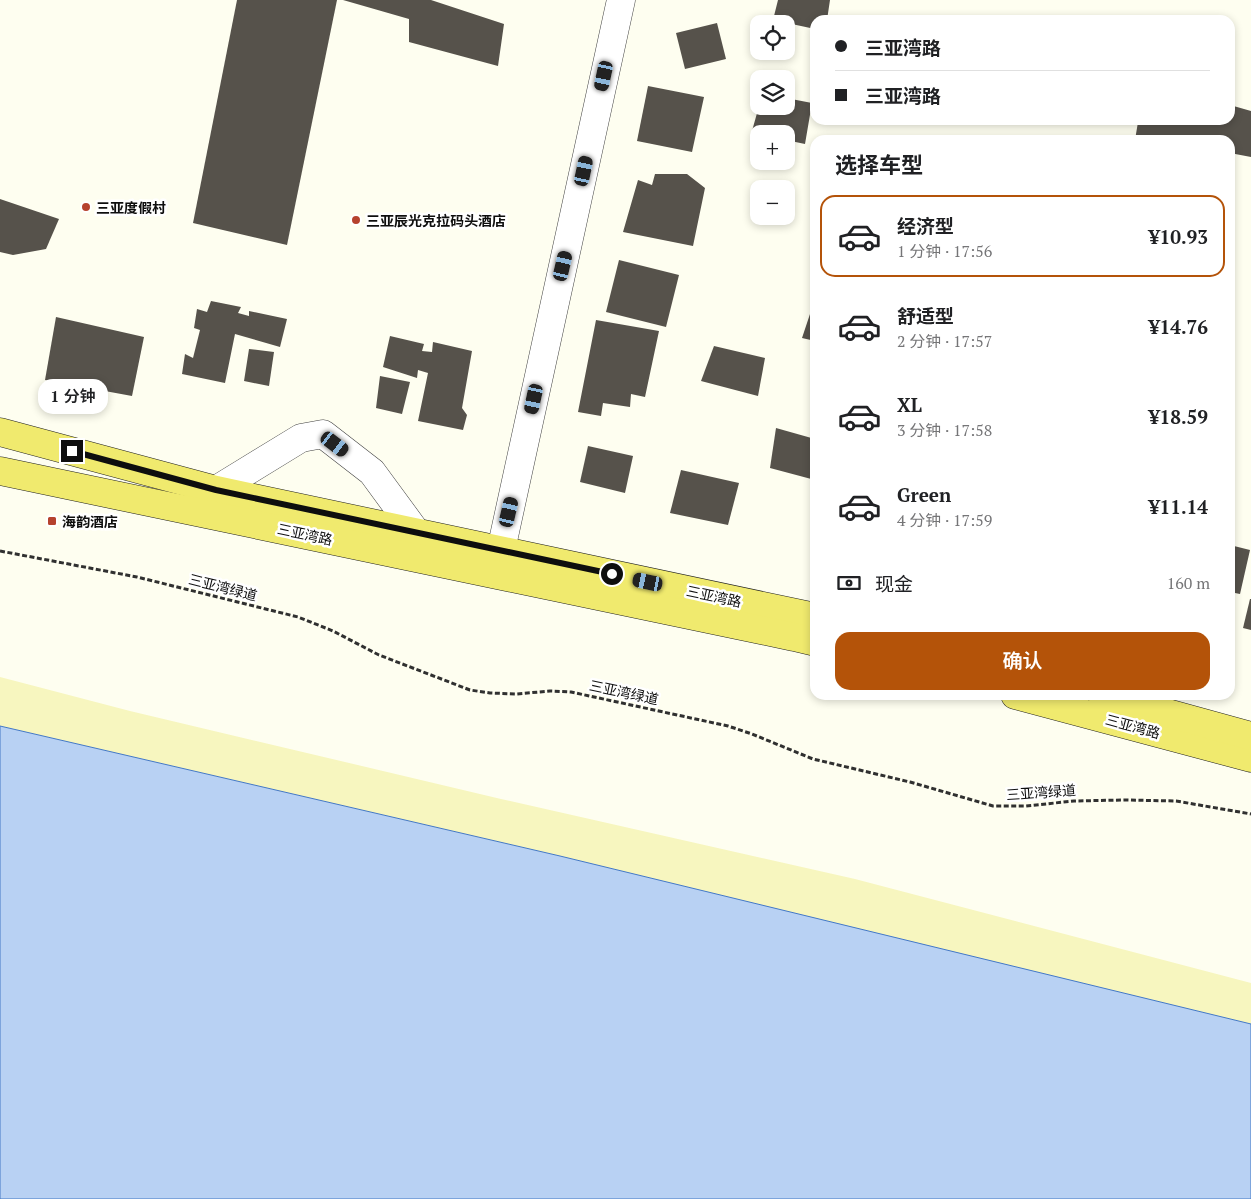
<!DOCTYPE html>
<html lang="zh">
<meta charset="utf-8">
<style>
body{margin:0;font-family:"PT Serif","Noto Sans SC",serif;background:#f6f6f6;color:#202124;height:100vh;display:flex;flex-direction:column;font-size:19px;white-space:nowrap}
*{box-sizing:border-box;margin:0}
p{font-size:16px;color:#757577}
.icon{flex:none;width:28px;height:28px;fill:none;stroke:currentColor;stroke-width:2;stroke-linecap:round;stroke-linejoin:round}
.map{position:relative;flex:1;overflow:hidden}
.sheet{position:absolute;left:810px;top:135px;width:425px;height:565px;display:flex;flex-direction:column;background:#fff;border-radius:15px;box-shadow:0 2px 8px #0003}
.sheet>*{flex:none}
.guide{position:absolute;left:810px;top:15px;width:425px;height:110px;border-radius:15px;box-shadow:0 2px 8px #0003;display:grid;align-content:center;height:110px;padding:0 25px;background:#fff}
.fabs{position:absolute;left:750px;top:15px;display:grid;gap:10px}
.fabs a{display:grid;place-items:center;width:45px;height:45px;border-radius:10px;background:#fff;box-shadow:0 2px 8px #0003;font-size:25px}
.end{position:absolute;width:22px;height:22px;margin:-11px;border:6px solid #0e0e0e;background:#fff;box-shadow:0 0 0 2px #fff}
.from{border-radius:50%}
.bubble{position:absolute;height:35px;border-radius:15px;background:#fff;box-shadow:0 2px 8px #0003;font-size:16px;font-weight:600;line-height:35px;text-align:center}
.car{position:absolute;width:15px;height:30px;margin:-15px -8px;border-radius:6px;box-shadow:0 0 4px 1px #0007;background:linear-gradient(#222 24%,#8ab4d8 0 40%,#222 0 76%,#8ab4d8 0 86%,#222 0)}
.guide b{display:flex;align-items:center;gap:18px;height:48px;font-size:19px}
.guide b+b{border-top:1px solid #e0e0e0}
.guide i{width:12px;height:12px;background:#202124}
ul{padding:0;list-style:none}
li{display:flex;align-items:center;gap:15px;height:82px;margin:0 10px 8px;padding:0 15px;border:2px solid transparent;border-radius:15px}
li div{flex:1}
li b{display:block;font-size:19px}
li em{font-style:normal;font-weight:600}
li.selected{border-color:#b45309}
li>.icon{width:45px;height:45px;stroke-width:1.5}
h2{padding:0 25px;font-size:22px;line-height:60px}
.pay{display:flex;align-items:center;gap:12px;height:55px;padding:0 25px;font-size:19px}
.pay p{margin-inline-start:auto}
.action{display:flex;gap:10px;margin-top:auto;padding:10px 25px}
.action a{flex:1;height:58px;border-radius:15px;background:#b45309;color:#fff;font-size:20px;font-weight:600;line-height:58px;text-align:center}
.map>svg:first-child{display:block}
</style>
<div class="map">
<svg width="1251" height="1199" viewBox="0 0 1251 1199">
<rect width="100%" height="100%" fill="#fefef0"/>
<path fill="#f7f6bf" d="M0,677l130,34 371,88 354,80 396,104v41l-691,-168 -560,-130z"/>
<path fill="#b8d1f3" stroke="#4378c5" d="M0,726l560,130 691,168v175h-1251z"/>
<g fill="#56524b">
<path d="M237,0h100l-50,245 -94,-22z"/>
<path d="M343,0h88l73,24 -6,42 -89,-24v-23z"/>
<path d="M778,0h52l-3,20h-12v9l-42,-9z"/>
<path d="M717,23l9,36 -41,10 -9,-36z"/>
<path d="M648,86l56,11 -12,55 -55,-11z"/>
<path d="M786,98l26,5 -7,41 -19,-4v-6h-24l-10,-3 7,-25h27z"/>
<path d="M1230,105l21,6v46l-21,-4v-13h-95l3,-18 4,-2h88z"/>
<path d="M932,136l19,3v1h-20z"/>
<path d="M655,174h32l18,14 -12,58 -70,-14 15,-52 14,5z"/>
<path d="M0,199l59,20 -13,30 -33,6 -13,-3z"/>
<path d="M619,260l60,15 -13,52 -60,-15z"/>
<path d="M815,299v42l-13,-3z"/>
<path d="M211,301l30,6 -3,6 11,3v-5l38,8 -7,28 -45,-13 -10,49 -43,-9 3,-20 8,4 7,-28 -6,-2 3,-19 10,3z"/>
<path d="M56,317l88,20 -12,59 -87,-16z"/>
<path d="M596,320l63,11 -14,66 -14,-3 -1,13 -27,-4 -2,13 -23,-4z"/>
<path d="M390,336l34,8 -2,7 10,1 1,-10 39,9 -10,57 5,7 -4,15 -45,-9 10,-48 -10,-3 -1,8 -34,-11z"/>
<path d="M714,346l51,12 -7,38 -57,-15z"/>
<path d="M249,349l25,3 -5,34 -25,-5z"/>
<path d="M380,376l30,6 -8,32 -26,-6z"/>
<path d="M776,428l39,11v41l-45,-12z"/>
<path d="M588,446l45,10 -8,37 -45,-11z"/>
<path d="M681,470l58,13 -11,42 -58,-12z"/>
<path d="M1230,545l20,5 -10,44 -10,-2z"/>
<path d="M1250,599h1v31l-8,-2z"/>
</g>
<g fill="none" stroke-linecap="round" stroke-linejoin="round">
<defs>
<g id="minor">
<path d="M216,490l85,-52 22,-4 49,38 44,60"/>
<path d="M501,550l120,-550"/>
</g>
<g id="primary">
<path d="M0,432l216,58 599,127"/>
<path d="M0,471l794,166 21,5"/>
<path d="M1015,695l236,63"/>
<path d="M1102,695l149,41"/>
</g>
</defs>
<use href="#minor" stroke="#414141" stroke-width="29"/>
<use href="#primary" stroke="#1f1f1f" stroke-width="29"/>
<path stroke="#303030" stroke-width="3" stroke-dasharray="5 2.5" stroke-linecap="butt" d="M0,551l137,26 161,40 35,14 46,24 91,35 20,3 27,1 33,-3 21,1 157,34 24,8 61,25 97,23 83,24h33l48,-5 51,-1 51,1 75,13"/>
<use href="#minor" stroke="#fff" stroke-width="28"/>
<use href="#primary" stroke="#f0ea6e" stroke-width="28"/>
</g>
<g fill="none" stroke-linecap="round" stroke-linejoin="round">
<path stroke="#0e0e0e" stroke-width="6" d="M72,451l144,39 396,84"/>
</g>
<g fill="#b6422e" stroke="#fff" stroke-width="2">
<circle cx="86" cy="207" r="5"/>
<circle cx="356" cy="220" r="5"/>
<rect x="47" y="516" width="10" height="10" rx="2.5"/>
</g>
<g text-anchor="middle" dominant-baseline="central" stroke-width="5" stroke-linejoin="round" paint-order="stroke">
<g font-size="14" font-weight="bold" fill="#0e0e0e" stroke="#fff" text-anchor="start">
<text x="96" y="207">三亚度假村</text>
<text x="366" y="220">三亚辰光克拉码头酒店</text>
<text x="62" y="521">海韵酒店</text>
</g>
<g font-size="14" fill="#0e0e0e" stroke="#fff">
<text transform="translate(305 534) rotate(12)">三亚湾路</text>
<text transform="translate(223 587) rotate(14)">三亚湾绿道</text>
<text transform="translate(714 596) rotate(12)">三亚湾路</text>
<text transform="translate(624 692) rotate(12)">三亚湾绿道</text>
<text transform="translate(1133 726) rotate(15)">三亚湾路</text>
<text transform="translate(1041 792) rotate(-4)">三亚湾绿道</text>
</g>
</g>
</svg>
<div class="fabs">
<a><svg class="icon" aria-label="locate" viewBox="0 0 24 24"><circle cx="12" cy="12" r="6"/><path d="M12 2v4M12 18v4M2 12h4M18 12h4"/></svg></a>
<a><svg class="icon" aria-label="layers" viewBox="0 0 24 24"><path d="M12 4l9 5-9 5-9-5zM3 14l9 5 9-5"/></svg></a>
<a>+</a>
<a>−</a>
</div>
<i class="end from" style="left:612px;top:574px"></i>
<i class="end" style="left:72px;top:451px"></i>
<div class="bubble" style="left:38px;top:379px;width:70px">1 分钟</div>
<i class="car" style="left:604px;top:76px;rotate:192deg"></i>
<i class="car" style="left:584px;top:171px;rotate:12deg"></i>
<i class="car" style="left:563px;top:266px;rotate:13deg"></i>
<i class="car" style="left:534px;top:399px;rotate:192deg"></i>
<i class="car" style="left:335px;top:444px;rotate:127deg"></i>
<i class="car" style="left:509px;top:512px;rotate:13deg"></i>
<i class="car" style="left:648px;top:582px;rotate:282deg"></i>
<div class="guide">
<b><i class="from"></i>三亚湾路</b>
<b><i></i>三亚湾路</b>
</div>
<section class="sheet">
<h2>选择车型</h2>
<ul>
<li class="selected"><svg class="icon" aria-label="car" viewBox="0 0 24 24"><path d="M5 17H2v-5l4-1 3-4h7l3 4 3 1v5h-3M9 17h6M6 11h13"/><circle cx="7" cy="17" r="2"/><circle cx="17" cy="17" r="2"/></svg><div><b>经济型</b><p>1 分钟 · 17:56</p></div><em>¥10.93</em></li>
<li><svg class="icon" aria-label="car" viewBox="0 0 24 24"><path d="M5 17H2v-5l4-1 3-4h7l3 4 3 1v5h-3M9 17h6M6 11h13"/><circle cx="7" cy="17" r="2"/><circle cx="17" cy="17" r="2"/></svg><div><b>舒适型</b><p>2 分钟 · 17:57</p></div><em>¥14.76</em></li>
<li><svg class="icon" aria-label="car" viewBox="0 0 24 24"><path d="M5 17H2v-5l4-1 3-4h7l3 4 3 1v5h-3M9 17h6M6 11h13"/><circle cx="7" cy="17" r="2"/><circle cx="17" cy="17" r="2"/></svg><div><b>XL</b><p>3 分钟 · 17:58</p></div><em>¥18.59</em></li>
<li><svg class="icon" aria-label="car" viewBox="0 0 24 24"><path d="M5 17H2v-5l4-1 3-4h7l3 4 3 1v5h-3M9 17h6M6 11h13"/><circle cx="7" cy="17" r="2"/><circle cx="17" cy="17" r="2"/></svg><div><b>Green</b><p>4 分钟 · 17:59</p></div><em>¥11.14</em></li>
</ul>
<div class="pay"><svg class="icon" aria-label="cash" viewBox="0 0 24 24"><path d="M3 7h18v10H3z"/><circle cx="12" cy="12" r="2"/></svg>现金<p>160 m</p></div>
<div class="action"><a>确认</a></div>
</section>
</div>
